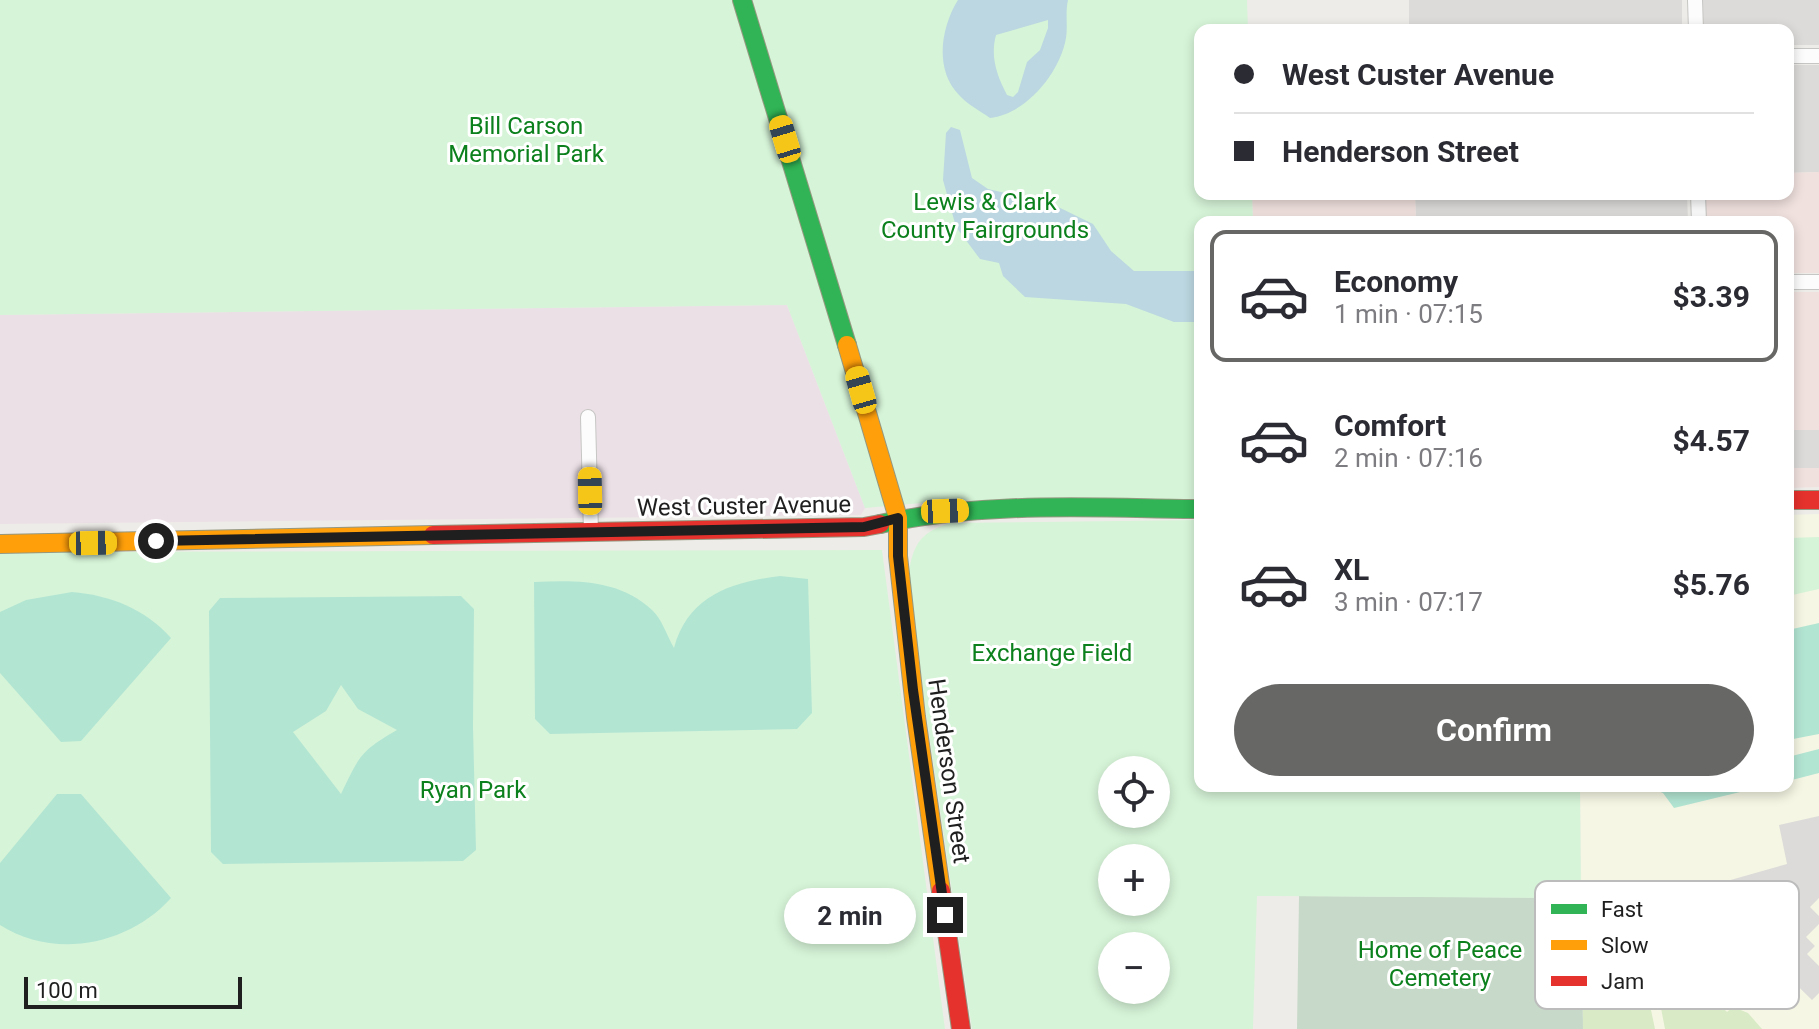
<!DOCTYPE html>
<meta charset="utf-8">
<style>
body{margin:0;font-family:Roboto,sans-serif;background:#f7f7f7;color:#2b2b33;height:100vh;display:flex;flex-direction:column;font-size:30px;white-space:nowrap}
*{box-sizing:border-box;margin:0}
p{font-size:26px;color:#7c7c81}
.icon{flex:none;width:44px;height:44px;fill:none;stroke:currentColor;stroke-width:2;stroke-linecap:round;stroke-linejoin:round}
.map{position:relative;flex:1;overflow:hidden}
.details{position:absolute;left:1194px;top:216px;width:600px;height:576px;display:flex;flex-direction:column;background:#fff;border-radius:16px;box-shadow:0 4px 12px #0003}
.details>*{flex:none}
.guide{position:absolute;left:1194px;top:24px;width:600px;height:176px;border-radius:16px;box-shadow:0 4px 12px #0003;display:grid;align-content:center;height:176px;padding:0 40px;background:#fff}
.fabs{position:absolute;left:1098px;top:756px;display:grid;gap:16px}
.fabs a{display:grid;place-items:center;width:72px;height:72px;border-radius:50%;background:#fff;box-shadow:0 4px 12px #0003;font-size:40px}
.scale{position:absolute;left:24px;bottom:20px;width:218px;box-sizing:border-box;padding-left:8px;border:4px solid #1f1f1f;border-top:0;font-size:22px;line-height:28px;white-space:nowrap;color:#1f1f1f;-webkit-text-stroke:6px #fff;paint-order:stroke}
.end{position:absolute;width:36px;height:36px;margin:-18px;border:10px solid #1f1f1f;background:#fff;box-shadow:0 0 0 4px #fff}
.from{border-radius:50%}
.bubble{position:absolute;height:56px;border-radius:28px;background:#fff;box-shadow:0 4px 12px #0003;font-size:26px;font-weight:700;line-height:56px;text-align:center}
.car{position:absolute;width:24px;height:48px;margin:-24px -12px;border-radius:10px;box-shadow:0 0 6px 2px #0007;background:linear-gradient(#f5c518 24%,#345 0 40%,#f5c518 0 76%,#345 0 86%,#f5c518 0)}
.guide b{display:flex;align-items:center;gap:28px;height:76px;font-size:30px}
.guide b+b{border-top:2px solid #e1e1e2}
.guide i{width:20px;height:20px;background:#2b2b33}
ul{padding:14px 0 0;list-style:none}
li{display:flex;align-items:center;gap:24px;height:132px;margin:0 16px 12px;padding:0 24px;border:4px solid transparent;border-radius:16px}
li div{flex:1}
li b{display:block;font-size:30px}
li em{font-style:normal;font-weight:700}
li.active{border-color:#676765}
li>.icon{width:72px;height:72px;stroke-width:1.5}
.action{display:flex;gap:16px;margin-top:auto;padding:16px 40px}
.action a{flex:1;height:92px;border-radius:48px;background:#676765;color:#fff;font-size:32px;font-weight:700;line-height:92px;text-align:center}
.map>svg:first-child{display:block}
</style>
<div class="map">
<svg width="1819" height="1029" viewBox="0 0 1819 1029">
<rect width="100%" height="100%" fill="#eeece8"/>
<g fill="#dddbd9">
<rect x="1409" y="0" width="273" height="30"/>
<path d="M1702,0h117v45h-31v-15h-86z"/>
<path d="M1788,65h31v107l-31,1z"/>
<path d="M1415,194h272l1,28h-272z"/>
</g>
<g fill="#f0e1de">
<path d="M1819,172v101h-31v-51h-83v-28h83v-21z"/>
<path d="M1252,194h163l1,28h-163z"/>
<path d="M1788,292h31v195l-31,1z"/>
</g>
<path fill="#ebe0e6" d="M787,305l78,203 -4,7 -861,9v-209z"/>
<path fill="#f6f6e4" d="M1819,514v515h-236l-3,-243h208v-271z"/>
<g fill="#dcdbd9">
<rect x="1788" y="430" width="31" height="38"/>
<path d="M1819,816v82l-9,9 9,9v8l-13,13 9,9 -8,8 12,12v27l-7,7 -47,-46 3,-3 -27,-27 -69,68 -36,-43 -28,-12 -1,-22 180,-51 -8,-39z"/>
</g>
<g fill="#d8ebc6">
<path d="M1581,898l26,17 1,22 28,12 14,17 -4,20 9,43h-72z"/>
<path d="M1690,975l37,37 6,-5 15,6 14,16h-97l-5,-26z"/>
</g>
<path fill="#c7d9c8" d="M1299,896l282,2 2,131h-286z"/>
<g fill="#d6f4d8" fill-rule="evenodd">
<path d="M0,0h1247l1,30h-48v164h52l1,28h-53v277l-267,3 -68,6 -78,-203 -787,10z"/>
<path d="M1200,520v266h380l1,112 -324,-2 -4,133h-281l-48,-330 -15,-128c5,-29 13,-39 41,-48zM1112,770h44v44h-44zM1112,858h44v44h-44zM1112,946h44v44h-44z"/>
<path d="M1819,537v52l-31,7v-58z"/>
<path d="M882,550l63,479h-945v-477z"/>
</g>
<g fill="#b3e5d3" fill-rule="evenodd">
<path d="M780,576l28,3 4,134 -15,16 -247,5 -15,-15 -1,-137c40,-2 86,-3 118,28 10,9 15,26 22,38 14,-52 57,-66 106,-72z"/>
<path d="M72,592c38,3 73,17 99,46l-90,103 -20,1 -61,-69v-61l26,-12z"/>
<path d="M461,596l13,13 -1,117 3,124 -13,11 -240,3 -12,-12 -2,-241 11,-13zM341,685l17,24 39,21c-37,21 -38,27 -56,64l-48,-62 33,-21z"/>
<path d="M1819,623v111l-31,6v-110z"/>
<path d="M1819,749v24l-31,8v-24z"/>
<path d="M1646,786h119l-91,22 -11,-15z"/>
<path d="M57,794h24l90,104c-42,47 -117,62 -171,27v-62z"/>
</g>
<g fill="#bcd7e1" fill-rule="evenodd">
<path d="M958,0h110c-3,13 0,25 -2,38 -6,35 -40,76 -76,80 -10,-7 -23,-14 -31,-23 -25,-25 -18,-68 -1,-95zM1048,20v8l-8,22 -13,12 -9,30 -5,5 -6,-2c-10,-19 -17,-38 -11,-60z"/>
<path d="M951,127l9,3 12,48 16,11 64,15 41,20 18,27 23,20h61l5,18v33h-26l-48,-18 -101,-7 -22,-21 -4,-13 -19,-4 -24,-32 -13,-47 3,-47z"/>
</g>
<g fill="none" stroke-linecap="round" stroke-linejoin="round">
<defs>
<g id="street">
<path d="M1695,0l1,30"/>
<path d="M1788,56h31"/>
<path d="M1698,194l1,28"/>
<path d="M1788,282h31"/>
<path d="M588,417l3,116"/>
</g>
<g id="fast">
<path d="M742,0l105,345"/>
<path d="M880,524c105,-23 214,-16 320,-15"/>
</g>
<g id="slow">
<path d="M847,345l51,173v38l18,161 25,174"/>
<path d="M0,544l433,-9"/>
</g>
<g id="jam">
<path d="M1788,500h31"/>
<path d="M433,535l431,-8 16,-3"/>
<path d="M941,891l20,138"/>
</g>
</defs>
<use href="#street" stroke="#c6c6c4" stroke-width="16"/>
<use href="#fast" stroke="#959880" stroke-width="20"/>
<use href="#slow" stroke="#959880" stroke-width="20"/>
<use href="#jam" stroke="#959880" stroke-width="20"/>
<use href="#street" stroke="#fcfcfc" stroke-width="14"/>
<use href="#fast" stroke="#30b455" stroke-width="18"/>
<use href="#slow" stroke="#ff9f0a" stroke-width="18"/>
<use href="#jam" stroke="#e5322d" stroke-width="18"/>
</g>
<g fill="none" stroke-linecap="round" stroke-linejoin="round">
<path stroke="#1f1f1f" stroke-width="10" d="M156,541l708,-14 34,-9v38l15,134 32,225"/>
</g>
<g text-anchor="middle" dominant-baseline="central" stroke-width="6" stroke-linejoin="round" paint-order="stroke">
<g font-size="24" fill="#0b801c" stroke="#fff">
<text x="526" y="126">Bill Carson<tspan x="526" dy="28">Memorial Park</tspan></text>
<text x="985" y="202">Lewis &amp; Clark<tspan x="985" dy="28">County Fairgrounds</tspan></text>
<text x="1052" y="653">Exchange Field</text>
<text x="473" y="790">Ryan Park</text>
<text x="1440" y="950">Home of Peace<tspan x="1440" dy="28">Cemetery</tspan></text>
</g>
<g font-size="24" fill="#1f1f1f" stroke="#fff">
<text transform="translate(744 506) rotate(-1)">West Custer Avenue</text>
<text transform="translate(949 771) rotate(82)">Henderson Street</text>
</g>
</g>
<rect x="1535" y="881" width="264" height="128" rx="12" fill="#fff" stroke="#bcbcbc" stroke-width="2"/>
<rect x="1551" y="904" width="36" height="10" fill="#30b455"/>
<rect x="1551" y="940" width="36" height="10" fill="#ff9f0a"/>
<rect x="1551" y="976" width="36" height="10" fill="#e5322d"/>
<g font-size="22" fill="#1f1f1f">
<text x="1601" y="917">Fast</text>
<text x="1601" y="953">Slow</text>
<text x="1601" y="989">Jam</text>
</g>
</svg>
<div class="fabs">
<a><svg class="icon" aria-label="locate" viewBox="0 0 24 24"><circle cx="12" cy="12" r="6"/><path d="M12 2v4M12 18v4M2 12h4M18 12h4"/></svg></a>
<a>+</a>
<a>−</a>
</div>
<div class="scale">100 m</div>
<i class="end from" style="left:156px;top:541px"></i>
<i class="end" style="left:945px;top:915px"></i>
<div class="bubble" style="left:784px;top:888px;width:132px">2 min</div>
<i class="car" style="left:785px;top:139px;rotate:343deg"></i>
<i class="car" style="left:861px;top:390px;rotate:344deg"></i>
<i class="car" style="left:590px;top:491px;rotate:359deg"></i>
<i class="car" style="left:945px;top:511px;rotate:88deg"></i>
<i class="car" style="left:93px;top:543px;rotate:89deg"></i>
<div class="guide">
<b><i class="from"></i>West Custer Avenue</b>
<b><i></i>Henderson Street</b>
</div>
<section class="details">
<ul>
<li class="active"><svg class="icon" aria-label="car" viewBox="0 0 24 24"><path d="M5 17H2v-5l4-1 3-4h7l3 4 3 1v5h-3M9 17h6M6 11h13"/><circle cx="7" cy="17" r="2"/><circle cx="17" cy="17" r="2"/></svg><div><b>Economy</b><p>1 min · 07:15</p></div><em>$3.39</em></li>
<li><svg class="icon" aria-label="car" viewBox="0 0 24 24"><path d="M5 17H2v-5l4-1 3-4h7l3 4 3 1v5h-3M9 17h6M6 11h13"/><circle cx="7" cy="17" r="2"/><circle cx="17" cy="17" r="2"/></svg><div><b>Comfort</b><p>2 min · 07:16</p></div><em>$4.57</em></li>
<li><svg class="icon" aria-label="car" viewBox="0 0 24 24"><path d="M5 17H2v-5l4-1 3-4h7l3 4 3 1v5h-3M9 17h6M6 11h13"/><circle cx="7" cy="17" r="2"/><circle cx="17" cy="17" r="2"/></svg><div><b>XL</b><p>3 min · 07:17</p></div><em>$5.76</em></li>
</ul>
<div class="action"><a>Confirm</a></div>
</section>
</div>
